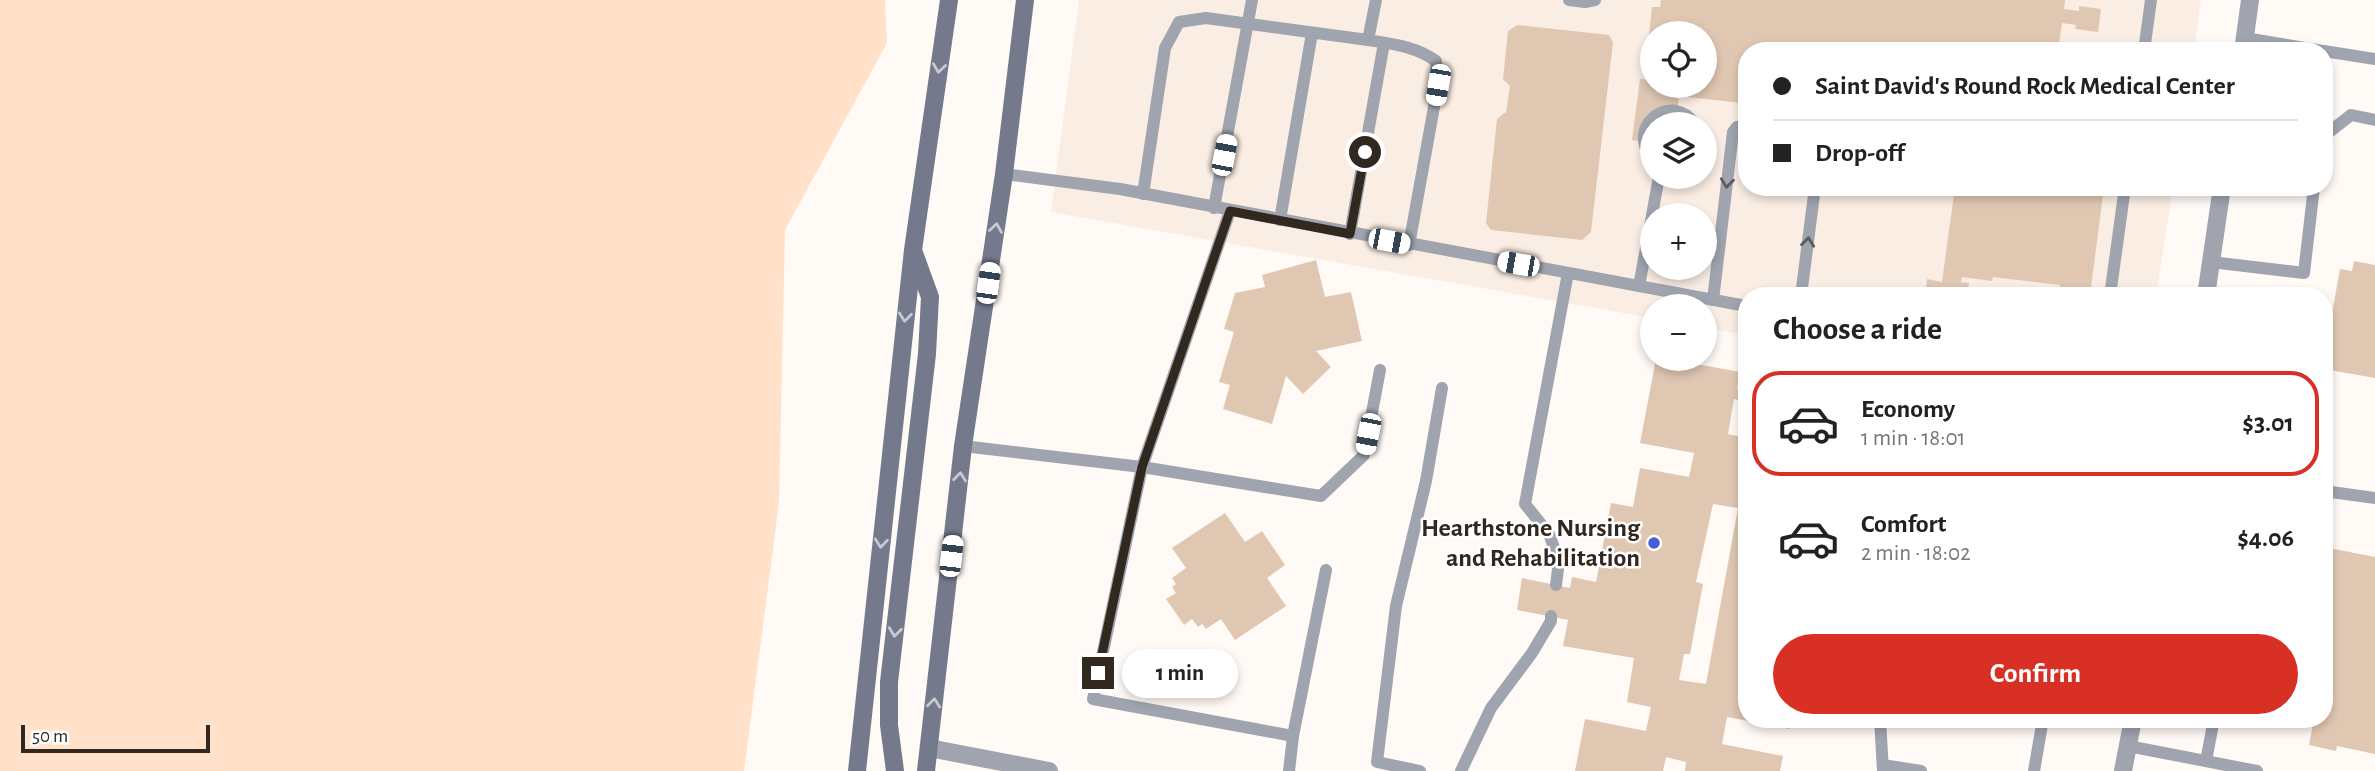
<!DOCTYPE html>
<meta charset="utf-8">
<style>
body{margin:0;font-family:"Alegreya Sans",sans-serif;background:#f2f2f2;color:#222;height:100vh;display:flex;flex-direction:column;font-size:26px;white-space:nowrap}
*{box-sizing:border-box;margin:0}
p{font-size:23px;color:#767676}
.icon{flex:none;width:38px;height:38px;fill:none;stroke:currentColor;stroke-width:2;stroke-linecap:round;stroke-linejoin:round}
.map{position:relative;flex:1;overflow:hidden}
.side{position:absolute;left:1738px;top:287px;width:595px;height:441px;display:flex;flex-direction:column;background:#fff;border-radius:28px;box-shadow:0 4px 10px #0003}
.side>*{flex:none}
.hud{position:absolute;left:1738px;top:42px;width:595px;height:154px;border-radius:28px;box-shadow:0 4px 10px #0003;display:grid;align-content:center;height:154px;padding:0 35px;background:#fff}
.fabs{position:absolute;left:1640px;top:21px;display:grid;gap:14px}
.fabs a{display:grid;place-items:center;width:77px;height:77px;border-radius:50%;background:#fff;box-shadow:0 4px 10px #0003;font-size:35px}
.scale{position:absolute;left:21px;bottom:18px;width:189px;box-sizing:border-box;padding-left:7px;border:4px solid #312820;border-top:0;font-size:19px;line-height:24px;white-space:nowrap;color:#312820;-webkit-text-stroke:5px #fff;paint-order:stroke}
.end{position:absolute;width:32px;height:32px;margin:-16px;border:9px solid #312820;background:#fff;box-shadow:0 0 0 4px #fff}
.from{border-radius:50%}
.bubble{position:absolute;height:49px;border-radius:24px;background:#fff;box-shadow:0 4px 10px #0003;font-size:23px;font-weight:700;line-height:49px;text-align:center}
.car{position:absolute;width:21px;height:42px;margin:-21px -10px;border-radius:9px;box-shadow:0 0 5px 2px #0007;background:linear-gradient(#fff 24%,#345 0 40%,#fff 0 76%,#345 0 86%,#fff 0)}
.hud b{display:flex;align-items:center;gap:24px;height:66px;font-size:26px}
.hud b+b{border-top:2px solid #e0e0e0}
.hud i{width:18px;height:18px;background:#222}
ul{padding:0;list-style:none}
li{display:flex;align-items:center;gap:21px;height:105px;margin:0 14px 10px;padding:0 21px;border:4px solid transparent;border-radius:28px}
li div{flex:1}
li b{display:block;font-size:26px}
li em{font-style:normal;font-weight:700}
li.selected{border-color:#d93025}
li>.icon{width:63px;height:63px;stroke-width:1.5}
h2{padding:0 35px;font-size:32px;line-height:84px}
.action{display:flex;gap:14px;margin-top:auto;padding:14px 35px}
.action a{flex:1;height:80px;border-radius:42px;background:#d93025;color:#fff;font-size:28px;font-weight:700;line-height:80px;text-align:center}
.map>svg:first-child{display:block}
</style>
<div class="map">
<svg width="2375" height="771" viewBox="0 0 2375 771">
<rect width="100%" height="100%" fill="#fffaf5"/>
<path fill="#faede3" fill-rule="evenodd" d="M1079,0h1122l-7,51h-448v136h427l-17,109h-410v39l-41,-7 -1,-22h-52v12l-601,-106zM1652,33h52v53h-52zM1652,124h52v53h-52zM1652,215h52v53h-52z"/>
<path fill="#ffe2c9" d="M0,0h885l2,43 -102,187 -6,273 -35,268h-744z"/>
<g fill="#dfc7b2" fill-rule="evenodd">
<path d="M1661,0h404l-1,9 15,2v-5l22,3 -3,23 -23,-3 1,-4 -14,-2 -4,28h-312v59l-5,-7 -62,-7 -3,28h-24v19l-20,-3 8,-61 12,1v6h52v-53h-52v41l-7,-1 7,-66h8z"/>
<path d="M1517,25l92,10 4,7 -22,190 -9,8 -91,-10 -5,-7 11,-104 9,-7 4,-26 -7,-7 5,-48z"/>
<path d="M1955,187h149l-14,108 -31,-4 1,-6 -67,-8 -1,4 -30,-4 -1,5 8,1 -2,13h-42l2,-17 15,3z"/>
<path d="M1316,260l9,37 26,-5 11,49 -46,10 15,16 -28,27 -17,-18 -14,48 -49,-15 7,-24 -11,-3 15,-50 -10,-3 11,-36 30,-6 -3,-12z"/>
<path d="M2354,261l21,4v113l-51,-9v-12l16,-88 12,2z"/>
<path d="M1656,359h13l71,13 -3,17 7,2 2,-8v19l-12,-3 -6,35 18,4v155l-7,39 7,1v86h46l-2,10 -63,-12 -5,27 61,12 -3,15h-95l1,-9 -20,-5 -3,14h-88l10,-52 61,12 5,-24 -24,-5 7,-44 -71,-12 5,-26 -51,-10 5,-32 48,10 2,-11 24,5 15,-79 22,4 7,-39 49,9 5,-24 -54,-10zM1713,504l25,4 -32,176 -27,-4 5,-26h6l13,-70 -7,-2z"/>
<path d="M1225,513l20,29 17,-11 23,34 -18,13 19,28 -51,34 -14,-21 -15,10 -4,-5 -4,3 -6,-8 -8,6 -18,-26 10,-6 -4,-6 4,-3 -4,-6 14,-10 -14,-20z"/>
<path d="M2324,547l51,10v197l-38,-8 -1,5 -27,-6 5,-26h10z"/>
</g>
<g fill="none" stroke-linecap="round" stroke-linejoin="round">
<g stroke="#9fa4af" stroke-width="12">
<path d="M1376,0l-8,40c24,4 47,6 68,21l2,24 -29,160"/>
<path d="M1569,0l16,2 10,-2"/>
<path d="M2245,38l78,13"/>
<path d="M2144,51l7,-51"/>
<path d="M2324,51l51,8"/>
<path d="M2324,136l27,-21 24,5"/>
<path d="M1652,158c-27,-31 19,-68 43,-34"/>
<path d="M1004,174l116,15 626,117"/>
<path d="M1143,194l22,-146 14,-26 27,-4 162,22"/>
<path d="M1214,208l38,-208"/>
<path d="M1230,211l-88,256 179,29 43,-41 16,-85"/>
<path d="M1652,215l7,-38"/>
<path d="M1280,220l32,-187"/>
<path d="M1350,234l34,-191"/>
<path d="M2211,262l93,11 10,-86"/>
<path d="M1639,286l13,-70"/>
<path d="M1801,296l14,-109"/>
<path d="M2110,296l15,-109"/>
<path d="M1713,300l20,-168 4,-5 9,1"/>
<path d="M963,446l179,21 -49,232 200,37"/>
<path d="M2324,491l51,7"/>
<path d="M1556,585l3,-24 -10,-27 -24,-30 43,-231"/>
<path d="M1880,719l3,52"/>
<path d="M2128,746l129,25"/>
<path d="M2206,761l8,-42"/>
<path d="M1883,765l38,6"/>
<path d="M1289,771l4,-35 33,-166"/>
<path d="M1420,771l-43,-9 19,-156 30,-125 16,-93"/>
<path d="M1461,771l30,-63 41,-55 19,-32v-5"/>
<path d="M2034,771l9,-52"/>
</g>
<g stroke="#9fa4af" stroke-width="18">
<path d="M2243,51l7,-51"/>
<path d="M2206,296l16,-109"/>
<path d="M929,748l120,23"/>
<path d="M2123,771l10,-52"/>
</g>
<g stroke="#747a8b" stroke-width="18">
<path d="M857,771l56,-521 36,-250"/>
<path d="M895,771l-6,-46v-43l38,-328 3,-57 -16,-44"/>
<path d="M926,771l37,-325 41,-272 21,-174"/>
</g>
</g>
<defs><path id="oneway-chevron" d="M-2-3.5L2.5 0L-2 3.5" fill="none" stroke-width="1.6" stroke-linecap="round" stroke-linejoin="round" transform="scale(1.75)"/></defs>
<g stroke="#c7cad1">
<use href="#oneway-chevron" transform="translate(939 68) rotate(98)"/>
<use href="#oneway-chevron" transform="translate(996 228) rotate(-81)"/>
<use href="#oneway-chevron" transform="translate(905 317) rotate(96)"/>
<use href="#oneway-chevron" transform="translate(960 477) rotate(-84)"/>
<use href="#oneway-chevron" transform="translate(881 543) rotate(96)"/>
<use href="#oneway-chevron" transform="translate(895 632) rotate(97)"/>
<use href="#oneway-chevron" transform="translate(934 703) rotate(-84)"/>
</g>
<g stroke="#5d5a59">
<use href="#oneway-chevron" transform="translate(1727 183) rotate(97)"/>
<use href="#oneway-chevron" transform="translate(1808 242) rotate(-83)"/>
</g>
<g fill="none" stroke-linecap="round" stroke-linejoin="round">
<path stroke="#312820" stroke-width="9" d="M1098,673l44,-206 88,-256 120,23 15,-82"/>
</g>
<circle fill="#4561d5" stroke="#fff" stroke-width="2.5" cx="1654" cy="543" r="7"/>
<g text-anchor="middle" dominant-baseline="central" stroke-width="5" stroke-linejoin="round" paint-order="stroke">
<g font-size="26" font-weight="bold" fill="#312820" stroke="#fff" text-anchor="end">
<text x="1640" y="528">Hearthstone Nursing<tspan x="1640" dy="30">and Rehabilitation</tspan></text>
</g>
</g>
</svg>
<div class="fabs">
<a><svg class="icon" aria-label="locate" viewBox="0 0 24 24"><circle cx="12" cy="12" r="6"/><path d="M12 2v4M12 18v4M2 12h4M18 12h4"/></svg></a>
<a><svg class="icon" aria-label="layers" viewBox="0 0 24 24"><path d="M12 4l9 5-9 5-9-5zM3 14l9 5 9-5"/></svg></a>
<a>+</a>
<a>−</a>
</div>
<div class="scale">50 m</div>
<i class="end from" style="left:1365px;top:152px"></i>
<i class="end" style="left:1098px;top:673px"></i>
<div class="bubble" style="left:1122px;top:649px;width:116px">1 min</div>
<i class="car" style="left:1438px;top:85px;rotate:190deg"></i>
<i class="car" style="left:1224px;top:155px;rotate:11deg"></i>
<i class="car" style="left:1389px;top:241px;rotate:101deg"></i>
<i class="car" style="left:1518px;top:264px;rotate:280deg"></i>
<i class="car" style="left:988px;top:283px;rotate:8deg"></i>
<i class="car" style="left:1368px;top:434px;rotate:191deg"></i>
<i class="car" style="left:951px;top:556px;rotate:7deg"></i>
<div class="hud">
<b><i class="from"></i>Saint David's Round Rock Medical Center</b>
<b><i></i>Drop-off</b>
</div>
<section class="side">
<h2>Choose a ride</h2>
<ul>
<li class="selected"><svg class="icon" aria-label="car" viewBox="0 0 24 24"><path d="M5 17H2v-5l4-1 3-4h7l3 4 3 1v5h-3M9 17h6M6 11h13"/><circle cx="7" cy="17" r="2"/><circle cx="17" cy="17" r="2"/></svg><div><b>Economy</b><p>1 min · 18:01</p></div><em>$3.01</em></li>
<li><svg class="icon" aria-label="car" viewBox="0 0 24 24"><path d="M5 17H2v-5l4-1 3-4h7l3 4 3 1v5h-3M9 17h6M6 11h13"/><circle cx="7" cy="17" r="2"/><circle cx="17" cy="17" r="2"/></svg><div><b>Comfort</b><p>2 min · 18:02</p></div><em>$4.06</em></li>
</ul>
<div class="action"><a>Confirm</a></div>
</section>
</div>
